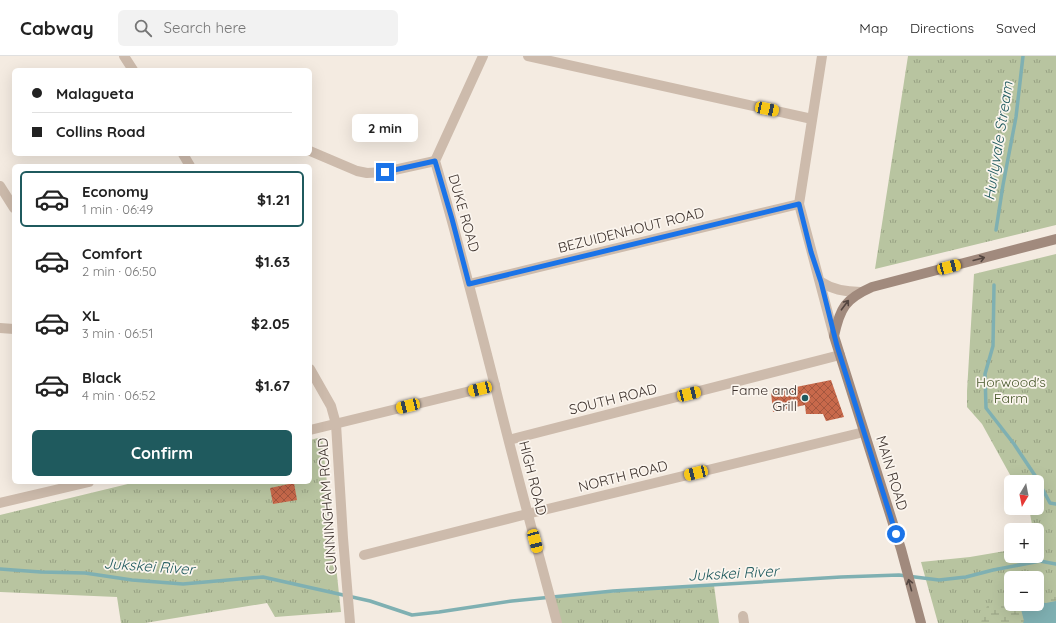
<!DOCTYPE html>
<meta charset="utf-8">
<style>
body{margin:0;font-family:Quicksand,sans-serif;background:#f2f2f2;color:#222;height:100vh;display:flex;flex-direction:column;font-size:15px;white-space:nowrap}
*{box-sizing:border-box;margin:0}
p{font-size:13px;color:#767676}
.icon{flex:none;width:22px;height:22px;fill:none;stroke:currentColor;stroke-width:2;stroke-linecap:round;stroke-linejoin:round}
.map{position:relative;flex:1;overflow:hidden}
.side{position:absolute;left:12px;top:108px;width:300px;height:320px;display:flex;flex-direction:column;background:#fff;border-radius:6px;box-shadow:0 4px 16px #0002}
.side>*{flex:none}
.banner{position:absolute;left:12px;top:12px;width:300px;height:88px;border-radius:6px;box-shadow:0 4px 16px #0002;display:grid;align-content:center;height:88px;padding:0 20px;background:#fff}
.needle{width:26px;rotate:190deg}
.fabs{position:absolute;left:1004px;top:419px;display:grid;gap:8px}
.fabs a{display:grid;place-items:center;width:40px;height:40px;border-radius:6px;background:#fff;box-shadow:0 4px 16px #0002;font-size:20px}
.end{position:absolute;width:18px;height:18px;margin:-9px;border:5px solid #1a73e8;background:#fff;box-shadow:0 0 0 2px #fff}
.from{border-radius:50%}
.bubble{position:absolute;height:28px;border-radius:6px;background:#fff;box-shadow:0 4px 16px #0002;font-size:13px;font-weight:800;line-height:28px;text-align:center}
.car{position:absolute;width:12px;height:24px;margin:-12px -6px;border-radius:5px;box-shadow:0 0 3px 1px #0007;background:linear-gradient(#f5c518 24%,#345 0 40%,#f5c518 0 76%,#345 0 86%,#f5c518 0)}
.banner b{display:flex;align-items:center;gap:14px;height:38px;font-size:15px}
.banner b+b{border-top:1px solid #e0e0e0}
.banner i{width:10px;height:10px;background:#222}
ul{padding:7px 0 0;list-style:none}
li{display:flex;align-items:center;gap:12px;height:56px;margin:0 8px 6px;padding:0 12px;border:2px solid transparent;border-radius:6px}
li div{flex:1}
li b{display:block;font-size:15px}
li em{font-style:normal;font-weight:800}
li.selected{border-color:#1f5a5e}
li>.icon{width:36px;height:36px;stroke-width:1.5}
.cta{display:flex;gap:8px;margin-top:auto;padding:8px 20px}
.cta a{flex:1;height:46px;border-radius:6px;background:#1f5a5e;color:#fff;font-size:16px;font-weight:800;line-height:46px;text-align:center}
header{display:flex;align-items:center;gap:24px;box-sizing:border-box;height:56px;padding:0 20px;background:#fff;border-bottom:1px solid #e0e0e0}
header strong{font-size:19px}
nav{display:flex;gap:22px;margin-inline-start:auto;font-size:14px}
.search{width:280px;height:36px;background:#f2f2f2;display:flex;align-items:center;gap:10px;box-sizing:border-box;padding:0 14px;border-radius:6px;color:#767676;font-size:15px}
.map>svg:first-child{display:block}
</style>
<header>
<strong>Cabway</strong>
<div class="search"><svg class="icon" aria-label="search" viewBox="0 0 24 24"><circle cx="10" cy="10" r="6"/><path d="M15 15l6 6"/></svg>Search here</div>
<nav><a>Map</a><a>Directions</a><a>Saved</a></nav>
</header>
<div class="map">
<svg width="1056" height="567" viewBox="0 0 1056 567">
<defs>
<pattern id="grass-tufts" width="24" height="20" patternUnits="userSpaceOnUse"><rect width="24" height="20" fill="#b8c4a0"/><path d="M3 7l-1-3M5 7V3M7 7l1-3M15 17l-1-3M17 17v-4M19 17l1-3" fill="none" stroke="#97a083"/></pattern>
<pattern id="wetland-marsh" width="20" height="14" patternUnits="userSpaceOnUse"><rect width="20" height="14" fill="#b8c4a0"/><path d="M1 5h8M5 5V1M11 12h8M15 12V8" fill="none" stroke="#97a083"/></pattern>
<pattern id="building-cross-hatch" width="8" height="8" patternUnits="userSpaceOnUse"><rect width="8" height="8" fill="#c8694b"/><path d="M0 0l8 8M0 8l8-8" fill="none" stroke="#a4573f"/></pattern>
</defs>
<rect width="100%" height="100%" fill="#f4ebe1"/>
<g fill="url(#grass-tufts)" fill-rule="evenodd">
<path d="M908,0h148v169l-181,44z"/>
<path d="M1056,198v369h-118l-17,-61 49,-5 41,-7v6h26v-26h-4l-4,-22h8v-26h-23l-32,-58 -15,-17v-16l7,-117zM1011,522h26v26h-26z"/>
<path d="M322,381l19,175 -66,5 -8,-14 -122,20h-24l-4,-26 -117,-5v-77l136,-33h174v-42z"/>
<path d="M714,529l5,38h-162l-7,-26z"/>
</g>
<path fill="url(#wetland-marsh)" d="M1037,540l19,1v26h-75l2,-8 4,-9 24,-7v5h26z"/>
<path fill="#7fb0b2" d="M1056,545v22h-33l1,-2 -3,-12c5,-4 9,-5 16,-5v-2l9,1z"/>
<g fill="none" stroke-linecap="round" stroke-linejoin="round">
<g stroke="#7fb0b2" stroke-width="3.5">
<path d="M996,174l7,-45 13,-68 7,-61"/>
<path d="M994,229l-1,61 -8,28 1,34 28,36 22,33 14,26 6,1"/>
<path d="M0,513l41,3 44,1 47,7 51,4 80,-7 107,24 42,14 27,-3 73,-11 101,-10 228,-14 58,-2 40,5 27,-3 27,-7 47,-9 16,3"/>
</g>
</g>
<g fill="url(#building-cross-hatch)">
<path d="M831,324l13,37 -18,4 -3,-7h-17l-1,-9 -32,7 -2,-20z"/>
<path d="M294,427l3,17 -24,4 -3,-16z"/>
</g>
<g fill="none" stroke-linecap="round" stroke-linejoin="round">
<g stroke="#cdbbac" stroke-width="10">
<path d="M124,0l9,14"/>
<path d="M483,0l-48,105c22,75 41,150 60,225 19,79 41,158 62,237"/>
<path d="M528,0l284,63"/>
<path d="M822,0l-23,148 35,132"/>
<path d="M310,95l47,20 10,2 18,-1 50,-11"/>
<path d="M183,98l7,12"/>
<path d="M0,130l14,22"/>
<path d="M821,226c12,8 25,10 40,10"/>
<path d="M469,228l330,-80"/>
<path d="M0,272l14,1"/>
<path d="M310,313l21,37 5,18 7,114 7,85"/>
<path d="M310,374l185,-45"/>
<path d="M509,384l331,-85"/>
<path d="M0,447l89,-21"/>
<path d="M364,499l163,-41 337,-82"/>
<path d="M743,560l1,7"/>
</g>
<path stroke="#a18a7d" stroke-width="10" d="M921,567l-20,-74 -67,-213c6,-28 11,-37 38,-49l184,-48"/>
</g>
<defs><path id="oneway-shaft" d="M-6 0H5M1.5-3L5.5 0L1.5 3" fill="none" stroke-width="1.6" stroke-linecap="round" stroke-linejoin="round"/></defs>
<g stroke="#544640">
<use href="#oneway-shaft" transform="translate(979 203) rotate(-15)"/>
<use href="#oneway-shaft" transform="translate(845 249) rotate(-53)"/>
<use href="#oneway-shaft" transform="translate(910 529) rotate(-105)"/>
</g>
<g fill="none" stroke-linecap="round" stroke-linejoin="round">
<path stroke="#1a73e8" stroke-width="5" d="M385,116l50,-11 17,58 17,65 330,-80 12,48 10,30 16,64 59,188"/>
</g>
<circle fill="#1f5a5e" stroke="#fbf5ee" stroke-width="1.5" cx="805" cy="342" r="4"/>
<g text-anchor="middle" dominant-baseline="central" stroke-width="3.5" stroke-linejoin="round" paint-order="stroke">
<g font-size="14" fill="#3b302b" stroke="#fbf5ee">
<text transform="translate(464 157) rotate(74)">DUKE ROAD</text>
<text transform="translate(631 174) rotate(-14)">BEZUIDENHOUT ROAD</text>
<text transform="translate(613 343) rotate(-14)">SOUTH ROAD</text>
<text transform="translate(892 417) rotate(73)">MAIN ROAD</text>
<text transform="translate(623 420) rotate(-14)">NORTH ROAD</text>
<text transform="translate(533 422) rotate(76)">HIGH ROAD</text>
<text transform="translate(327 450) rotate(-94)">CUNNINGHAM ROAD</text>
</g>
<g font-size="14" fill="#4a5a2e" stroke="#fbf5ee">
<text x="1011" y="326">Horwood's<tspan x="1011" dy="16">Farm</tspan></text>
</g>
<g font-size="14" fill="#3b302b" stroke="#fbf5ee" text-anchor="end">
<text x="797" y="334">Fame and<tspan x="797" dy="16">Grill</tspan></text>
</g>
<g font-size="15" font-style="italic" fill="#1f5a5e" stroke="#fbf5ee">
<text transform="translate(998 85) rotate(-81)">Hurlyvale Stream</text>
<text transform="translate(149 510) rotate(4)">Jukskei River</text>
<text transform="translate(733 517) rotate(-3)">Jukskei River</text>
</g>
</g>
</svg>
<div class="fabs">
<a><svg class="needle" viewBox="-14 -14 28 28"><path d="M0-13l5 13h-10z" fill="#e53935"/><path d="M0 13l5-13h-10z" fill="#767676"/></svg></a>
<a>+</a>
<a>−</a>
</div>
<i class="end from" style="left:896px;top:478px"></i>
<i class="end" style="left:385px;top:116px"></i>
<div class="bubble" style="left:352px;top:58px;width:66px">2 min</div>
<i class="car" style="left:767px;top:53px;rotate:102deg"></i>
<i class="car" style="left:949px;top:211px;rotate:75deg"></i>
<i class="car" style="left:480px;top:333px;rotate:256deg"></i>
<i class="car" style="left:689px;top:338px;rotate:76deg"></i>
<i class="car" style="left:408px;top:350px;rotate:256deg"></i>
<i class="car" style="left:696px;top:417px;rotate:256deg"></i>
<i class="car" style="left:535px;top:485px;rotate:165deg"></i>
<div class="banner">
<b><i class="from"></i>Malagueta</b>
<b><i></i>Collins Road</b>
</div>
<section class="side">
<ul>
<li class="selected"><svg class="icon" aria-label="car" viewBox="0 0 24 24"><path d="M5 17H2v-5l4-1 3-4h7l3 4 3 1v5h-3M9 17h6M6 11h13"/><circle cx="7" cy="17" r="2"/><circle cx="17" cy="17" r="2"/></svg><div><b>Economy</b><p>1 min · 06:49</p></div><em>$1.21</em></li>
<li><svg class="icon" aria-label="car" viewBox="0 0 24 24"><path d="M5 17H2v-5l4-1 3-4h7l3 4 3 1v5h-3M9 17h6M6 11h13"/><circle cx="7" cy="17" r="2"/><circle cx="17" cy="17" r="2"/></svg><div><b>Comfort</b><p>2 min · 06:50</p></div><em>$1.63</em></li>
<li><svg class="icon" aria-label="car" viewBox="0 0 24 24"><path d="M5 17H2v-5l4-1 3-4h7l3 4 3 1v5h-3M9 17h6M6 11h13"/><circle cx="7" cy="17" r="2"/><circle cx="17" cy="17" r="2"/></svg><div><b>XL</b><p>3 min · 06:51</p></div><em>$2.05</em></li>
<li><svg class="icon" aria-label="car" viewBox="0 0 24 24"><path d="M5 17H2v-5l4-1 3-4h7l3 4 3 1v5h-3M9 17h6M6 11h13"/><circle cx="7" cy="17" r="2"/><circle cx="17" cy="17" r="2"/></svg><div><b>Black</b><p>4 min · 06:52</p></div><em>$1.67</em></li>
</ul>
<div class="cta"><a>Confirm</a></div>
</section>
</div>
